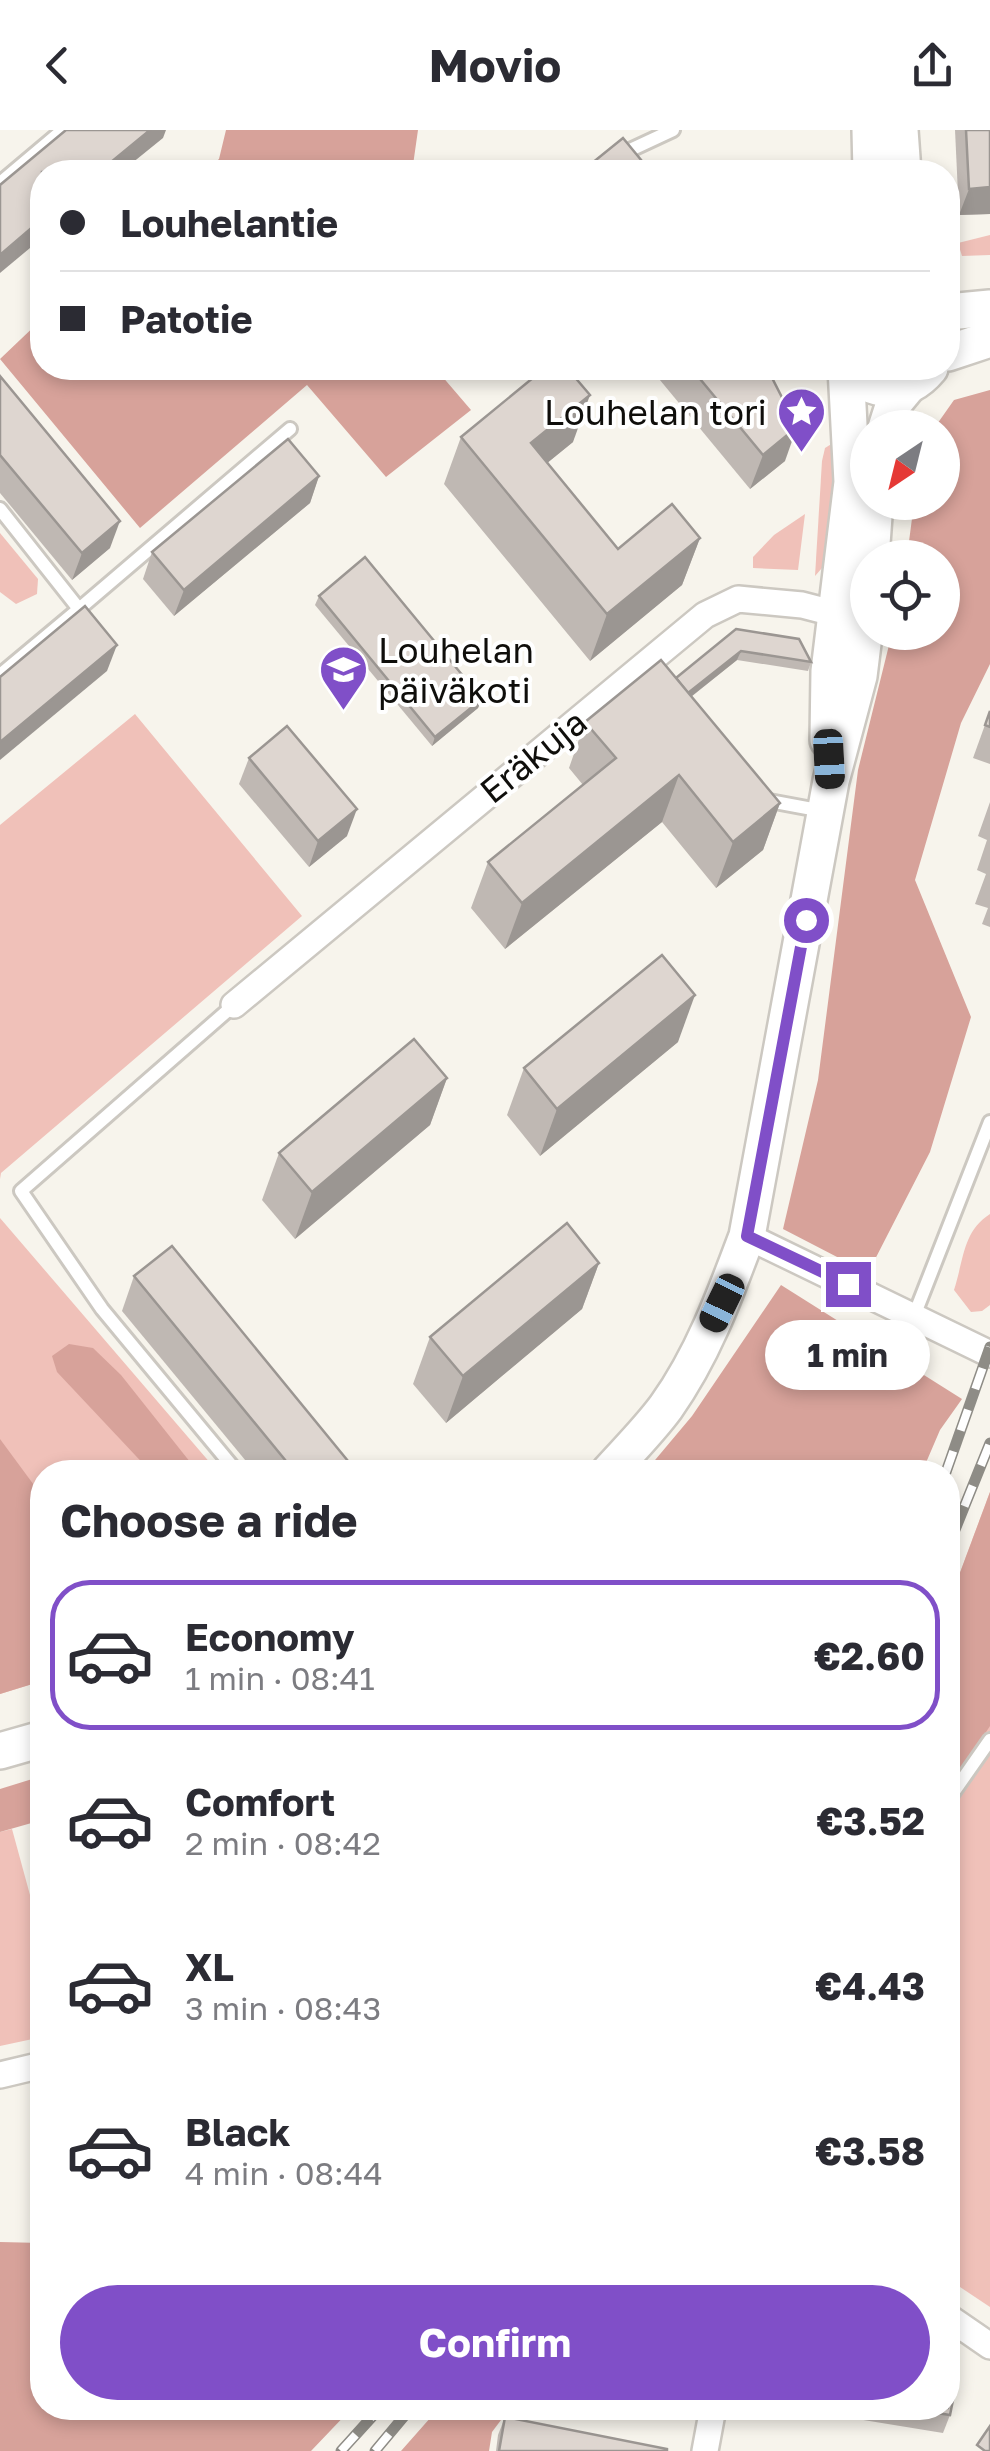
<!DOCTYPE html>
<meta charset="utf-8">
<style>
body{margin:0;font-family:"Golos Text",sans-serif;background:#f7f7f7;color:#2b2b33;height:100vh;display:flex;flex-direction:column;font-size:38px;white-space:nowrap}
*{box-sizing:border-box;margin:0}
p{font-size:32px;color:#7c7c81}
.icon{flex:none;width:55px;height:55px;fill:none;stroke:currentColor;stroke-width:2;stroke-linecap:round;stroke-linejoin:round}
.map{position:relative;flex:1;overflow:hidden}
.drawer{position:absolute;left:30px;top:1330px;width:930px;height:960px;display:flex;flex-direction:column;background:#fff;border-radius:40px;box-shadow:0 5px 15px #0003}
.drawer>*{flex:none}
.guide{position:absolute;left:30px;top:30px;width:930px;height:220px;border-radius:40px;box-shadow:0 5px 15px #0003;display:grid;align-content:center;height:220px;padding:0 30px;background:#fff}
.needle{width:65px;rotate:215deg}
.tools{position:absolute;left:850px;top:280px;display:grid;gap:20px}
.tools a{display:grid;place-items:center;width:110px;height:110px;border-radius:50%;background:#fff;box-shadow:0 5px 15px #0003;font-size:50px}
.end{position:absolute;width:45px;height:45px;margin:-22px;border:12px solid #804fc8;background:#fff;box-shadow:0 0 0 5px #fff}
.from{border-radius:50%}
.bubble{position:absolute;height:70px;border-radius:35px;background:#fff;box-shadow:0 5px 15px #0003;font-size:32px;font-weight:700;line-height:70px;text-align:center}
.car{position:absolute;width:30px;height:60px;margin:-30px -15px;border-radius:12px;box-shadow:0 0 8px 2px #0007;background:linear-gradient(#222 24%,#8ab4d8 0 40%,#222 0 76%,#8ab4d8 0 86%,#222 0)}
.guide b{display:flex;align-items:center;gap:35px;height:95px;font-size:38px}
.guide b+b{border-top:2px solid #e1e1e2}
.guide i{width:25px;height:25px;background:#2b2b33}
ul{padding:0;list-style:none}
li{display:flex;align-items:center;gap:30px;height:150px;margin:0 20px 15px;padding:0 10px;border:5px solid transparent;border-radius:40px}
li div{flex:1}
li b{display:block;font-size:38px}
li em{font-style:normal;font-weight:700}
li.on{border-color:#804fc8}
li>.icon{width:90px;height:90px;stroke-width:1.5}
h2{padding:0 30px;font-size:45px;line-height:120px}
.cta{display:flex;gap:20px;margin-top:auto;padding:20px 30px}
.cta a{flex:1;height:115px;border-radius:60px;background:#804fc8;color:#fff;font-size:40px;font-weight:700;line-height:115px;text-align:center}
header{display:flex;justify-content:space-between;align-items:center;height:130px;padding:0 30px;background:#fff;font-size:45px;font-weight:700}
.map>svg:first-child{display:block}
</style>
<header><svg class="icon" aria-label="back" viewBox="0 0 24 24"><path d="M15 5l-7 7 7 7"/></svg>Movio<svg class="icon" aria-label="share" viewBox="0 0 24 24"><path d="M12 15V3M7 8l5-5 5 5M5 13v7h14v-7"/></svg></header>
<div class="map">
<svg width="990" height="2321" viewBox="0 0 990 2321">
<rect width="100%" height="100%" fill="#f7f4ec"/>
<g fill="#f0c1b9">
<path d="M990,105v20l-28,1 -4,-13z"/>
<path d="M833,313h4l-8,117 -14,16 7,-115 3,-13z"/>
<path d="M805,384l-7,56 -45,-2v-11l21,-22z"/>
<path d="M0,403l38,46 -1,15 -21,10 -16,-12z"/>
<path d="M135,584l167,202 -301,257 -1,6v-354z"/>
<path d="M990,1084v91l-8,6 -11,1 -17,-22c10,-31 9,-59 36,-76z"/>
<path d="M0,1088l218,254h-176v209l-42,13z"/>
<path d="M990,1362v815l-42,-28v-674z"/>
<path d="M12,1699l30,110v98l-42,9v-214z"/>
</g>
<g fill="#d7a29a">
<path d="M226,0h192l-6,42h-208l15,-13z"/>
<path d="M42,189v49h393l36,42 -85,67 -79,-92 -167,143 -140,-169z"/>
<path d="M990,260v274l-29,59 -46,157 56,137 -41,135 -62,121 -85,-44 35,-149 40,-310 34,-137 50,-1v-74l-35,-1 7,-54 28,-1v-74l-7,-1 19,-27z"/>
<path d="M781,1155l181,114 -22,31 -18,42h-277l47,-56z"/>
<path d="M69,1214l24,4 28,27 77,97h-47l-94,-100 -5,-16z"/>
<path d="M0,1309l42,57v185l-42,13z"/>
<path d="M990,1362v234l-42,64v-185z"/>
<path d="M42,1646v44l-42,12v-43z"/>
<path d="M0,2112l42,1v165h310l-41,43h-311z"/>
<path d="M439,2278h71l-18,24 -3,19h-88z"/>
</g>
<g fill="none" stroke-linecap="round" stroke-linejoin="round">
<defs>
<g id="lane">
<path d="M593,42l20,-14 60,-28"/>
<path d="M0,53l63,-53"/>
<path d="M0,379l79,100 -79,66"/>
<path d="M79,479l211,-180"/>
<path d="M764,670l59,11"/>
<path d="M234,875l-213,186 81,118 135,163"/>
<path d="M914,1186l76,-194"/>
<path d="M948,1670l42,-60"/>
</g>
<g id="street">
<path d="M234,875l471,-390 33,-16 64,6 50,13"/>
<path d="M747,1106l243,118"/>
<path d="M0,1945l42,-10"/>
<path d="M948,2187l42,29"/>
<path d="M705,2321l8,-43"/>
</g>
<g id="secondary">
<path d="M870,0l1,42"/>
<path d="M900,0l3,42"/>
<path d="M948,182l42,-4"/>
<path d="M948,223l42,-14"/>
<path d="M847,238c25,26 59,29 83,0"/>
<path d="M886,298l8,-25 14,-17"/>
<path d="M871,428l4,-56"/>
<path d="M828,610l1,-69 23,-189 -6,-114"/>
<path d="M609,1342c19,-21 40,-42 57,-65 37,-52 59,-112 81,-171l84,-455 28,-105 9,-73"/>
<path d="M0,1621l42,-12"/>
</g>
</defs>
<use href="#lane" stroke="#ccc8c1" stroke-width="18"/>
<use href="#street" stroke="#ccc8c1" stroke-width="30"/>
<use href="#secondary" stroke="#ccc8c1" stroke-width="40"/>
<use href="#lane" stroke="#fff" stroke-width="12"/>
<use href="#street" stroke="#fff" stroke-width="25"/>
<use href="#secondary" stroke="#fff" stroke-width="35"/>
<defs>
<g id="rail">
<path d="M946,1342l44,-125"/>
<path d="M948,1417l42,-104"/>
<path d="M341,2321l39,-43"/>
<path d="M375,2321l36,-43"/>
</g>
</defs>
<use href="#rail" stroke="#8e8c86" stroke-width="11"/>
<use href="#rail" stroke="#fff" stroke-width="8" stroke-dasharray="22" stroke-linecap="butt"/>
</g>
<g fill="#bfb8b3">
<path d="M955,0h35v84l-31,1z"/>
<path d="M650,238h117l18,93 -35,28z"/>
<path d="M0,246l110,172 -38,32 -72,-87z"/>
<path d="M461,307l112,5 -26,21 71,86 82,-11 -18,47 -92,76 -146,-177z"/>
<path d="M319,346l-9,27 -136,113 -31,-37 9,-27z"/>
<path d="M319,466l163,103 -4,9 -46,38 -117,-141z"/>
<path d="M736,499l75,33 -3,9 -71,-11 -46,37 89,106 -17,47 -47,38 -54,-66 -157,127 -34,-41 17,-46 95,-77 -14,-17 16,-46 91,-44z"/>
<path d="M990,581v53l-17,-6z"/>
<path d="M249,628l98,78 -38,31 -70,-83z"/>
<path d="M990,672v125l-8,-3 6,-16 -13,-4 11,-30 -9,-4 10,-30 -9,-4z"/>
<path d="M678,912l-138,114 -33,-41 17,-47z"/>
<path d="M447,948l-17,47 -135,114 -33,-39 17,-47z"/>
<path d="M599,1133l-17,46 -136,114 -33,-39 17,-47z"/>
<path d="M134,1146l223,196h-102l-133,-161z"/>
<path d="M42,1706v40l-6,-23z"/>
<path d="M42,1996v90l-12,-71 7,-18z"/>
<path d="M847,2278h101l2,7 -7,18 -98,-16z"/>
<path d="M505,2287l162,34h-171l2,-16z"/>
</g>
<g fill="#9b9692">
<path d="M150,0h16l-3,8 -42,34h-22z"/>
<path d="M990,57v27l-31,1 10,-26z"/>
<path d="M42,89v19l-42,35v-18z"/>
<path d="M590,265l-17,47 -59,48 17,-47z"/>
<path d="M797,297l-12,34 -35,28 13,-34z"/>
<path d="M319,346l-9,27 -136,113 10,-26z"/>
<path d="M120,391l-10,27 -38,32 10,-27z"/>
<path d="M700,408l-18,47 -92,76 17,-47z"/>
<path d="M117,515l-10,26 -107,89v-18z"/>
<path d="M741,521l-4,9 -54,43 3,-9z"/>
<path d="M482,569l-4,9 -46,38 3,-9z"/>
<path d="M679,645l-17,47 -157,127 17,-46z"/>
<path d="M780,673l-17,47 -47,38 17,-46z"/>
<path d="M357,679l-10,27 -38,31 9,-26z"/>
<path d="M695,865l-17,47 -138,114 17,-47z"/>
<path d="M447,948l-17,47 -135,114 17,-47z"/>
<path d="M599,1133l-17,46 -136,114 17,-47z"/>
</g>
<g fill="#ded6d0" stroke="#9b9692" stroke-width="2.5">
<path d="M66,0h84l-51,42h-57v47l-42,36v-70z"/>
<path d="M966,0h24v57l-21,2z"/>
<path d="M623,8l28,34h-70z"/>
<path d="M545,238h22l23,27 -59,48 87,106 54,-45 28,34 -93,76 -146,-177z"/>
<path d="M691,238h76l30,59 -34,28z"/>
<path d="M0,246l120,145 -38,32 -82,-98z"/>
<path d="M288,309l31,37 -135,114 -32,-38z"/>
<path d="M365,427l117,142 -47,38 -116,-141z"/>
<path d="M85,476l32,39 -117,97v-65z"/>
<path d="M736,499l63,10 12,23 -70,-11 -53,42 -12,-15z"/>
<path d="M661,530l119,143 -47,39 -54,-67 -157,128 -34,-41 128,-104 -31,-36z"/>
<path d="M990,581v16l-5,-2z"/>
<path d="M287,596l70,83 -39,32 -69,-83z"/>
<path d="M662,825l33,40 -138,114 -33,-41z"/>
<path d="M414,909l33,39 -135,114 -33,-39z"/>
<path d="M567,1093l32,40 -136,113 -33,-39z"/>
<path d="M172,1116l185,226h-62l-161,-196z"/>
<path d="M42,1996v34l-5,-33z"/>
<path d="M948,2253l8,2 -6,30 -45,-7h43z"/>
<path d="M505,2287l162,32v2h-168z"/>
<path d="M990,2296v25h-5l-8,-6z"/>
</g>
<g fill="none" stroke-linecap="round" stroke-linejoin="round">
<path stroke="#804fc8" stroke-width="12" d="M806,790l-59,316 101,48"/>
</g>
<defs>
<symbol id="sight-pin" viewBox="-11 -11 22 30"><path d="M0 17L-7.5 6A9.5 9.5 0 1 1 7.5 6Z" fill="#804fc8" stroke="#fff"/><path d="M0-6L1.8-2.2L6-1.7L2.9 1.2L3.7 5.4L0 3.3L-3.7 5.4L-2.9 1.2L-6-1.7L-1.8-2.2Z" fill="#fff"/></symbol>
<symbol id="school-pin" viewBox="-11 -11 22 30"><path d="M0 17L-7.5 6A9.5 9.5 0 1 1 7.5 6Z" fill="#804fc8" stroke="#fff"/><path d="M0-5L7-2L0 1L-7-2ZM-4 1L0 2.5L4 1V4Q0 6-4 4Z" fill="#fff"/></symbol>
</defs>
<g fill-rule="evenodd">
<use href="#sight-pin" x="774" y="254" width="55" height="75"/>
<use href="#school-pin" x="316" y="512" width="55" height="75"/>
</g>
<g text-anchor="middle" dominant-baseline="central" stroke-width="8" stroke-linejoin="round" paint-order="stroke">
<g font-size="35" fill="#0f0e0b" stroke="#fff" text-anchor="end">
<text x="767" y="282">Louhelan tori</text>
<text x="378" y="520" text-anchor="start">Louhelan<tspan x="378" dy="40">päiväkoti</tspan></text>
</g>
<g font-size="35" fill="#0f0e0b" stroke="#fff">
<text transform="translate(533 626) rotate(-39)">Eräkuja</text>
</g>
</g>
</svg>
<div class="tools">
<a><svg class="needle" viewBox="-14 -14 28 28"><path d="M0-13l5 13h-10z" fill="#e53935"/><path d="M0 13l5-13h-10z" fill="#7c7c81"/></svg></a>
<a><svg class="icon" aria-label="locate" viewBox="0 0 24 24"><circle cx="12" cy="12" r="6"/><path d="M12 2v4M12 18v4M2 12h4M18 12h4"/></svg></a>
</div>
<i class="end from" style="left:806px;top:790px"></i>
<i class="end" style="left:848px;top:1154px"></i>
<div class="bubble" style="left:765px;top:1190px;width:165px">1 min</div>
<i class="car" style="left:829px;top:629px;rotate:177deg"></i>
<i class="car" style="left:722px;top:1173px;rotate:206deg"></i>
<div class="guide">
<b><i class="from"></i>Louhelantie</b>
<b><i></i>Patotie</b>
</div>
<section class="drawer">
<h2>Choose a ride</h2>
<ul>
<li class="on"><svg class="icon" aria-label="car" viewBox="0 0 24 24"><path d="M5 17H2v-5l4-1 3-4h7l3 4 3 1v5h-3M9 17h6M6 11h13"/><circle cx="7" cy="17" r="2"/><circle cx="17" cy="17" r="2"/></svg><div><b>Economy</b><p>1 min · 08:41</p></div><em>€2.60</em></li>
<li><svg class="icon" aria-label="car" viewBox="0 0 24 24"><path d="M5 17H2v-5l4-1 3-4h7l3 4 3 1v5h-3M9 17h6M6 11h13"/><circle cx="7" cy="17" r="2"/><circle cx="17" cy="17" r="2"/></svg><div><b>Comfort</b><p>2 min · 08:42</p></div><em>€3.52</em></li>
<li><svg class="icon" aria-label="car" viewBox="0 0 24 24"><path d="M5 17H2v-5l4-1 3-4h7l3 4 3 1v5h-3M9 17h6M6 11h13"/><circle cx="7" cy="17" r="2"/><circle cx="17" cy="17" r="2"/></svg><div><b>XL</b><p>3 min · 08:43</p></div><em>€4.43</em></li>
<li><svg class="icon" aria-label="car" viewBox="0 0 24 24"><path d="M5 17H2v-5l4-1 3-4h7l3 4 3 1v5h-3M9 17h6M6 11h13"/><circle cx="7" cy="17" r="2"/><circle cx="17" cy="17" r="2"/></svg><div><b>Black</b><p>4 min · 08:44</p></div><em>€3.58</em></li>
</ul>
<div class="cta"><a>Confirm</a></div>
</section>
</div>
